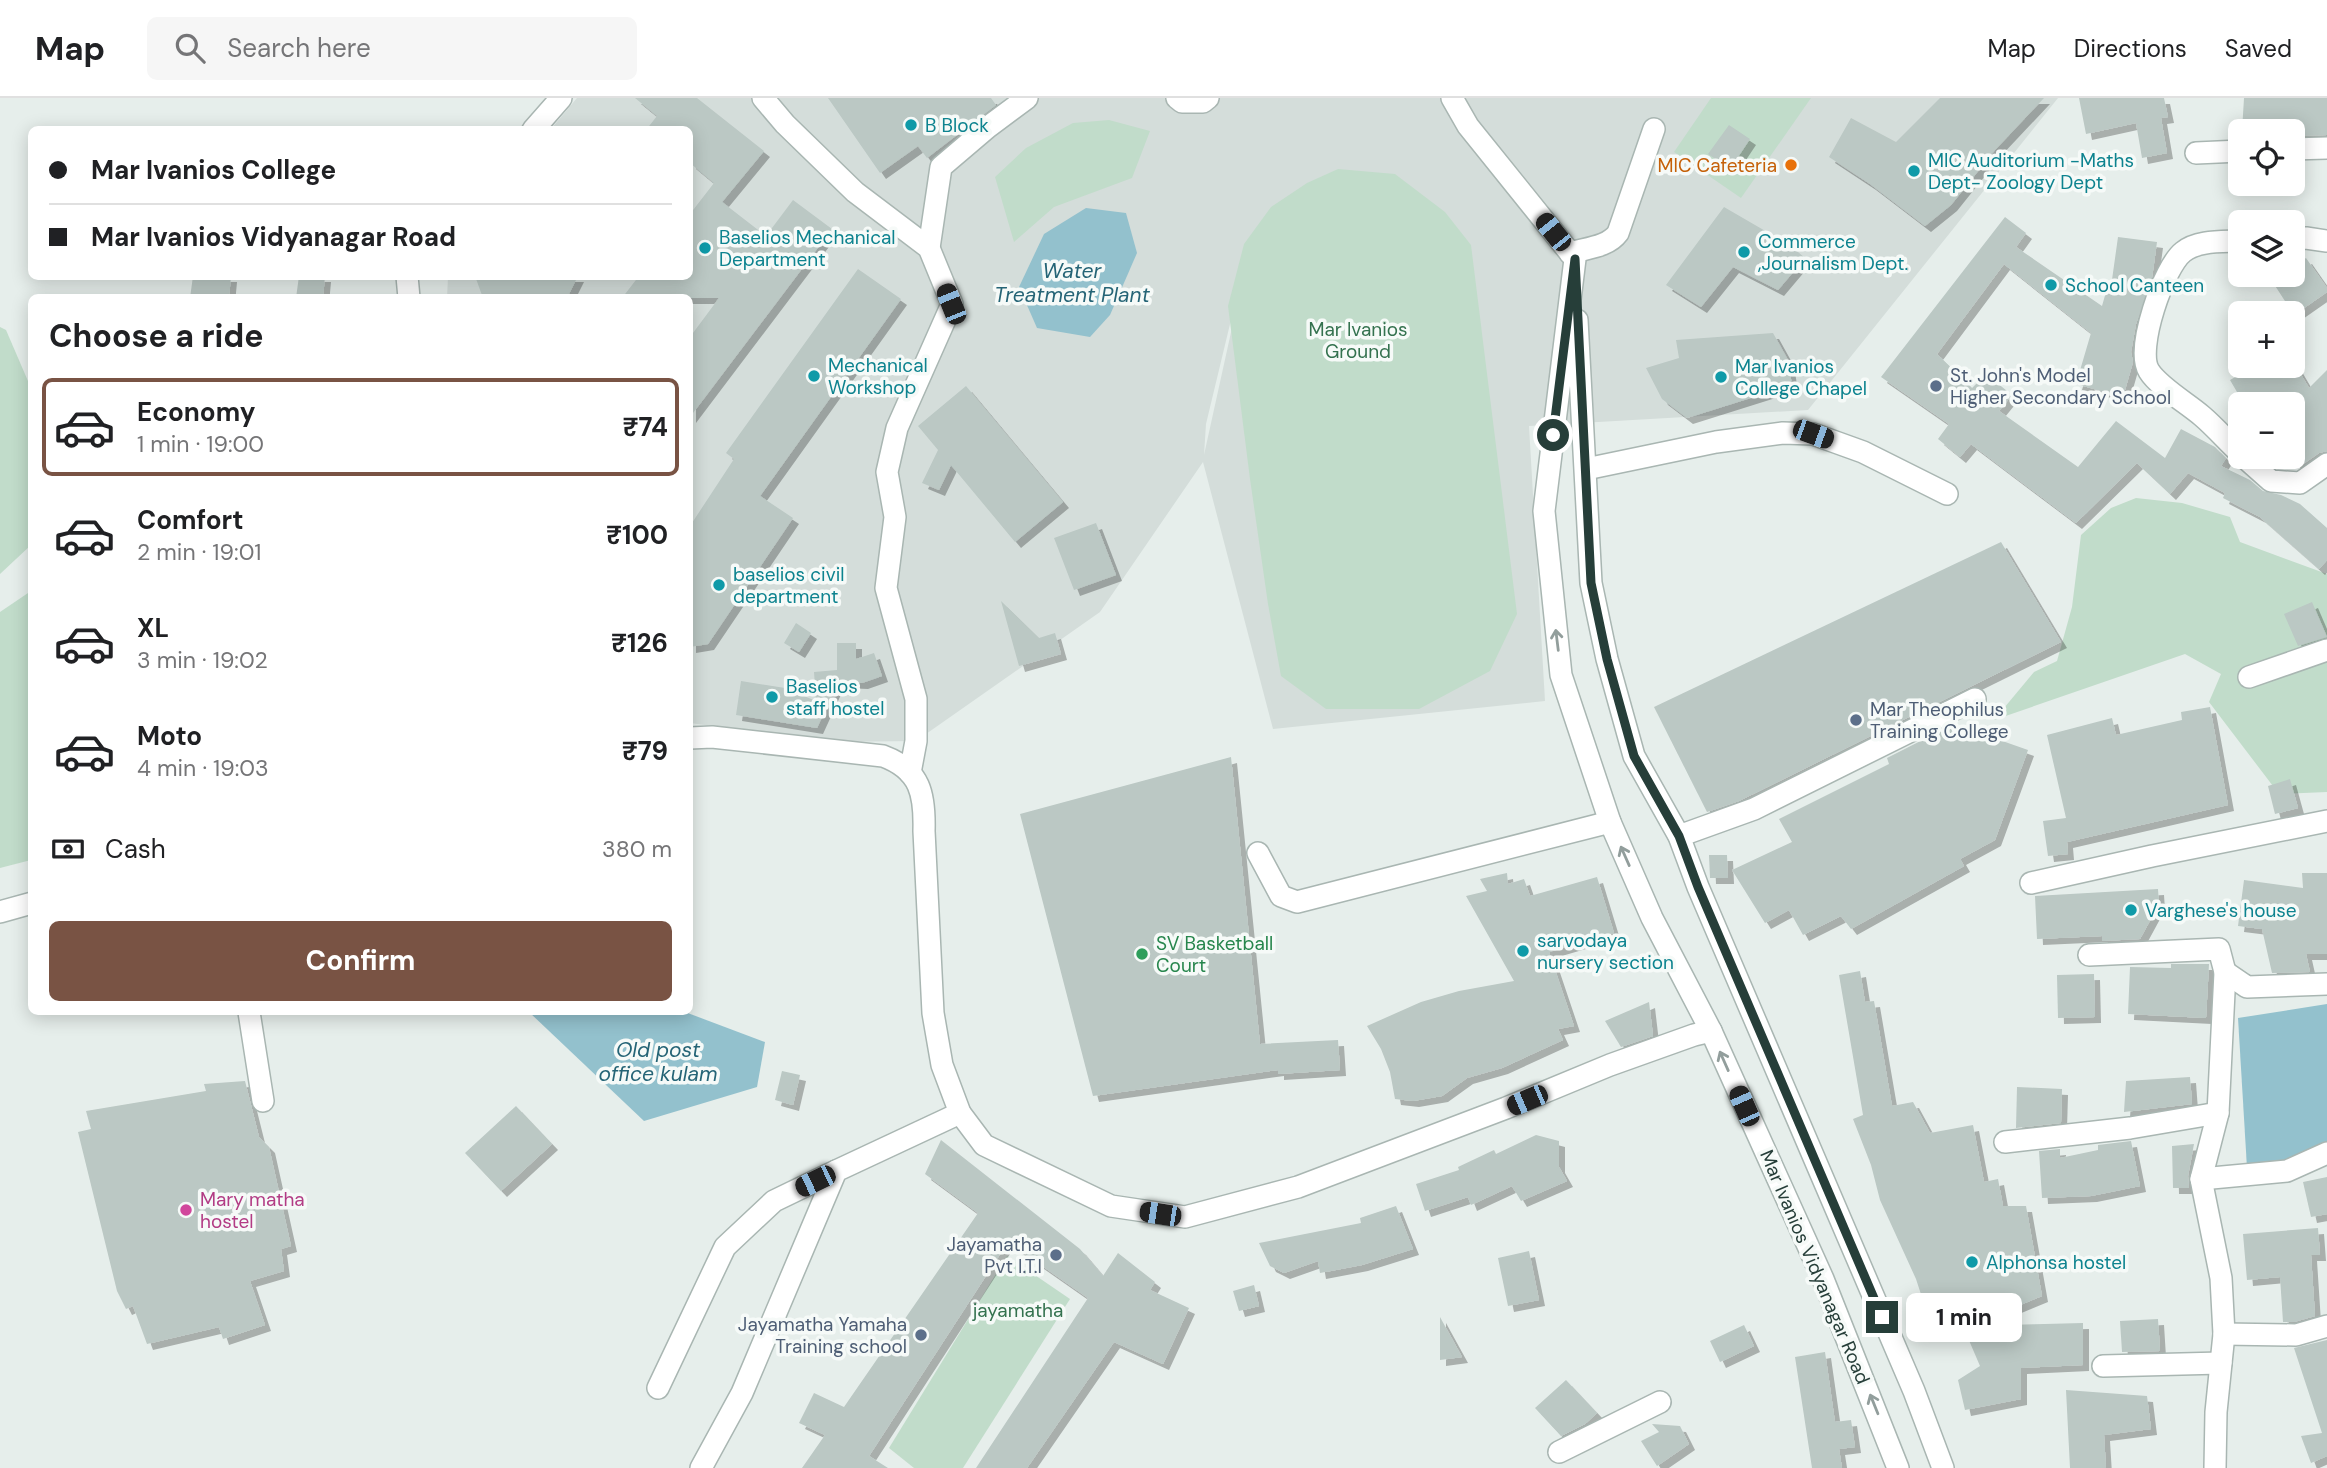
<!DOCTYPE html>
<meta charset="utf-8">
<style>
body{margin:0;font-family:"DM Sans",sans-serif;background:#f6f6f6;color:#202124;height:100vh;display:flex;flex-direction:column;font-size:26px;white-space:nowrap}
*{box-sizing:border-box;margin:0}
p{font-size:23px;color:#757577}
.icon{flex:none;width:38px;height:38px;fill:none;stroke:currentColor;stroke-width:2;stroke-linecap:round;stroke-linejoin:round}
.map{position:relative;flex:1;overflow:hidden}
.side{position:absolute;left:28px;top:196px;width:665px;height:721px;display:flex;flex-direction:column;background:#fff;border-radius:10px;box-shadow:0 4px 18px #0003}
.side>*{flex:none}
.banner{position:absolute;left:28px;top:28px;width:665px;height:154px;border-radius:10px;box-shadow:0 4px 18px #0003;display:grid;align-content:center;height:154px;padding:0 21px;background:#fff}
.tools{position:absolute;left:2228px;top:21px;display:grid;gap:14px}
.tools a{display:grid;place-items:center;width:77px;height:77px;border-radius:10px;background:#fff;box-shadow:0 4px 18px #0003;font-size:35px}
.end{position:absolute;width:32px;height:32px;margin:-16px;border:9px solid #263e39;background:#fff;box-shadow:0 0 0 4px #fff}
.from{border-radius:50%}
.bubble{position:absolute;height:49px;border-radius:10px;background:#fff;box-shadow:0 4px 18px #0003;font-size:23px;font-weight:700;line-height:49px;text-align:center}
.car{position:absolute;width:21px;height:42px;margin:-21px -10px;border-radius:9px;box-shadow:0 0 5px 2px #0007;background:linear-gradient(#222 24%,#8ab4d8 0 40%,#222 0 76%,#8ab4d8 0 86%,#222 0)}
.banner b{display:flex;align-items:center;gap:24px;height:66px;font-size:26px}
.banner b+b{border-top:2px solid #e0e0e0}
.banner i{width:18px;height:18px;background:#202124}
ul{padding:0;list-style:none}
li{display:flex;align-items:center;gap:21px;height:98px;margin:0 14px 10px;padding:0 7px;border:4px solid transparent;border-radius:10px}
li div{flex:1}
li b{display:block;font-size:26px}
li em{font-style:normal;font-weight:700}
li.selected{border-color:#795344}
li>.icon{width:63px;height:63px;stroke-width:1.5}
h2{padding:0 21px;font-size:32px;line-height:84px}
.pay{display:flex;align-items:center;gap:18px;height:77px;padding:0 21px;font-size:26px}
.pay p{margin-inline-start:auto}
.primary-button{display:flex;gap:14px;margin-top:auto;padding:14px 21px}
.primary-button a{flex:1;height:80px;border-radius:10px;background:#795344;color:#fff;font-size:28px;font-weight:700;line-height:80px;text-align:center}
header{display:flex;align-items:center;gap:42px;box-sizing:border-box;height:98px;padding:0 35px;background:#fff;border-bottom:2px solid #e0e0e0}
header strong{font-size:33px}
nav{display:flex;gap:38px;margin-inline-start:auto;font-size:24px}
.search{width:490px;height:63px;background:#f6f6f6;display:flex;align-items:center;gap:18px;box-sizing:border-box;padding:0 24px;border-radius:10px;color:#757577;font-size:26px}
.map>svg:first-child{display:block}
</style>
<header>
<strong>Map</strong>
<div class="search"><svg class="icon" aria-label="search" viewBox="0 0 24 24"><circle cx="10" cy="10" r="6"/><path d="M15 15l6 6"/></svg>Search here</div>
<nav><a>Map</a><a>Directions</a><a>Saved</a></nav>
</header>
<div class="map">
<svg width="2327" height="1370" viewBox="0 0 2327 1370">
<defs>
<filter id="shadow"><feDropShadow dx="6" dy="6" stdDeviation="0" flood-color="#0004"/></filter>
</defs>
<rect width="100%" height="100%" fill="#e6eeeb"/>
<path fill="#d4ddda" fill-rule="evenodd" d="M577,0h1481l-250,312 -279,16 16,275 -272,28 -70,-267 -103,150 -184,129 -89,1 -137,-19v-425h-243l1,-21 242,-1v-146l-139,-1zM1249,147l1,1 -46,209 2,-31z"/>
<g fill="#c1dcca">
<path d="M1711,0h100l-70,100 -67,-46z"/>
<path d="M1109,22l41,11 -18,47 -78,29 -40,35 -19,-65 31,-29 47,-25z"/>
<path d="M1338,71l57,5 50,38 26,33 46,369 -27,57 -71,38h-93l-45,-33 -13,-72 -18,-125 -22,-173 16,-62 27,-37 36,-24z"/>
<path d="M0,229l6,3 25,58v157l-31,29z"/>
<path d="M2136,400l46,5 48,14 10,25 87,32v218l-48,2 -70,-92 12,-28 -36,-20 -191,66 40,-48 23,-11 15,-54 9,-72 30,-27z"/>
<path d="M31,493v269l-31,8v-256z"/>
<path d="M1007,1158l63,43 -107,169h-49l-25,-20z"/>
</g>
<g fill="#93c1cd">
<path d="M1086,110l40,5 11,40 -27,62 -20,22 -53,-9 -18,-41 25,-53z"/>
<path d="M2327,906v152l-80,12 -9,-150z"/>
<path d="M529,914h156l80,30 -8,45 -113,34z"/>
</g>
<g fill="#bbc8c4" filter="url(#shadow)">
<path d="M635,0h62l67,53 -42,51 44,34 27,-36 39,29 -142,188v-80l29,-39h-97l17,-22h51v-62l24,-31 -24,-20v-33h-44l11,-14z"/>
<path d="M828,0h163l5,7 -69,53 -9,-12 -38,27z"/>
<path d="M1940,0h104l-49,52 -44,55 -26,21 -55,-42 -41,-27 22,-39 45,24z"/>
<path d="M2079,0h85l4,19 -7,1 6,35 -25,5 -6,-35 -50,11z"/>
<path d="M2244,0h83v37l-35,1v-5h-50z"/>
<path d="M1729,27l21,14 -20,30 -22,-15z"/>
<path d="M1724,109l67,39 14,12 -27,32 -45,-23 -32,40 -35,-22z"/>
<path d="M2005,119l21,16 -10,14 86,59 4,-14 4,2 8,-57 39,5 -5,36 -16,46 -5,28 2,10 -10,35 -47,-13 15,-51 -87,-69 -67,90 35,34 14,-14 26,21 -13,16 79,56 38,-46 49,37 16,-29 34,18 11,11 -5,8 29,14 13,11 18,4 19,9 27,24v32l-8,9 -59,-52 -37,-19 2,-5 -37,-20 -18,21 -33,-31 -61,60 -105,-79 -11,13 -22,-18 11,-15 -68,-47z"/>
<path d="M2306,160l21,30v4l-33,23 -22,-34 10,-6h10v-8z"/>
<path d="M858,171l43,30 -141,197 33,22 -85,126 -18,3v-121l44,-67 -8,-6z"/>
<path d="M193,178h38l-2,22h-39z"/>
<path d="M299,178h26l-2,22h-27z"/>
<path d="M475,178h103l-11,22h-84z"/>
<path d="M1773,235l15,27 4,25 -105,33 -25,-19 -16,-31 33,-10 -3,-18z"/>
<path d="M2255,268h41l13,22 18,-18v81l-8,2 -20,14 -7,-8v-55h-48l-14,-24z"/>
<path d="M966,288l97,116 -48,40 -64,-77 -12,25 -17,-7 16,-33 -20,-24z"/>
<path d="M1096,425l20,52 -42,15 -20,-52z"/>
<path d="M2001,444l60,100 -322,159 -32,11 -53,-105z"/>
<path d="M1001,503l38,37 16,-5 6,21 -42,12z"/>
<path d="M2312,504l15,35 -29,9 -14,-32z"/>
<path d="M796,525l15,10 -12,19 -15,-9z"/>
<path d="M837,545h19v16l18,-6 8,23 -20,7 -24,-1 -21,46 -81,-13 5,-34 44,7 31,13 -2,-29 23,-2z"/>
<path d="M2210,609l18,98 -161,37 1,12 -20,2 -5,-35 23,-3 -19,-83 65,-17 4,17 66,-15 -1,-8z"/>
<path d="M1954,626l74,26 -33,90 -35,19 4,7 -113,63 -10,-13 -38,19 -14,-25 -24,13 -33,-53 60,-28 -13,-23 110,-55 -2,-6z"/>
<path d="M1231,659l29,287 78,-4 2,30 -62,4v-4l-185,26 -73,-282z"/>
<path d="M2290,681l8,29 -23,6 -7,-28z"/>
<path d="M1709,757h18l1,23h-18z"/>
<path d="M1507,775l1,11 16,-5 6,17 67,-19 17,56 -65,19 25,74 -16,3 5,11 -61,28 -35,10 -25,18 -29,5 -18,-2 -5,-27 -9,-23 -14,-23 54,-24 38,-11 55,-10 -48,-85 21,-5 -7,-12z"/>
<path d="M2302,775h25v81h-21l4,18 -38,1 -10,-44 -24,-3 6,-46 59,8z"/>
<path d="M2158,791l1,15 -19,35 -38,2v-5l-65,3 -2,-43z"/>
<path d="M2171,866h38l-3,54 -78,-4 2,-47 41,1z"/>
<path d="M1860,873l5,31 9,-1 18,105 21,-4 17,31 43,-8 11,57 14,-3 5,27h23l16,90 -72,30 113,-3v42l-62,3v31l-56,11 -7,-30 22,-14 -21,-49 -27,11 -16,-49 -36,-79 -9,-35 -18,-46 10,-4 -24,-140z"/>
<path d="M2094,876l1,43 -37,1 -1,-43z"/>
<path d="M1649,904l4,34 -32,11 -16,-26z"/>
<path d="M782,973l18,4 -7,30 -18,-5z"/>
<path d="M2190,979l2,27 -68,8 2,-31z"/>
<path d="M245,983l14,56 10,10 22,99 -10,3 3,22 -34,10 15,44 -42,14 -4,-12 -72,17 -14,-38 -7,3 -9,-18 -39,-159 13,-3 -5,-18 120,-20 -2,-7z"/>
<path d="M2017,989l45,2 -1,34 -45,5z"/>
<path d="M516,1008l36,38 -51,47 -36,-38z"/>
<path d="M1536,1037l23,6v26l8,14 -46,20 -9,-15 -41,19 -3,-8 -43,14 -9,-27 43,-14 -1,-3 36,-17 2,4z"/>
<path d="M941,1042l139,109 23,27 15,-23 37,29 -5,8 39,18 -26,56 -49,-22 -87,126h-51l112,-170 -80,-56 -139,214 19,12h-86l23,-33 -26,-12 15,-30 30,14 134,-194 -53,-39z"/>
<path d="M2131,1043l9,45 -49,10 -49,2 -3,-47 21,-2v9l38,-8v-5z"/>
<path d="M2194,1046l-6,32 1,12h-16l-1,-42z"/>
<path d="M2327,1079v37l-16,3 -8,-35z"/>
<path d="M1396,1108l17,43 -51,16 -42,8 -2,-12 -34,12 -14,-7 -11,-23 102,-20 -1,-5z"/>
<path d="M2318,1130l2,27h-9l4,61 -21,6h-11l-3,-45 -33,3 -4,-46z"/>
<path d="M1529,1153l10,49 -31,6 -10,-48z"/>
<path d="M1254,1187l5,21 -20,5 -6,-20z"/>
<path d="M1440,1219l22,40 -22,3z"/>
<path d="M2158,1221l2,32 -38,1 -2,-31z"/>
<path d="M1744,1227l10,21 -34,16 -10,-21z"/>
<path d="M2327,1242v116l-16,7 -10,-27 21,-3 -28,-85z"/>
<path d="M1825,1254l10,70 16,-2 4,27 -16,2 3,19h-30l-17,-111z"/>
<path d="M1566,1282l31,33 -12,11 -24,12 -26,-28z"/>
<path d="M2066,1292l81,6 4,33 -47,6 2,33h-36z"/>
<path d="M1652,1326l28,2 9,18 -32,22 -16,-25 18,-9z"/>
</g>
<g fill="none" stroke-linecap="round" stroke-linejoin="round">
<defs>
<g id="minor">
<path d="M763,0l22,26 70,68 74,56 23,56 -55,124 -10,44 8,45 -9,71 30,111v42l-6,32"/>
<path d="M1177,0l5,4h21l5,-4"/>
<path d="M1452,0l16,28 107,133 -31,252 17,164 49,147 42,96 59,113 112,248 75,189"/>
<path d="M533,32l28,-32"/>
<path d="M2292,51l35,-1"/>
<path d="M2196,55l44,-2"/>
<path d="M2292,141l14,-1 21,3"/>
<path d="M2240,143c-18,1 -42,-1 -57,11 -19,15 -48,97 -34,119 10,16 38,32 53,45 13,11 25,25 38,37"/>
<path d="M929,150l12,-81 47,-40 39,-29"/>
<path d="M1570,155c16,-5 38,-6 48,-20l36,-104"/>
<path d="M407,178l2,22"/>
<path d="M1577,222l14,263 16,76 27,97 45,80 19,51 216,504 29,77"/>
<path d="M2244,359l27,24 29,2 27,-19"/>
<path d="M1586,371l130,-27 67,-9 30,1 50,18 84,42"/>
<path d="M2249,579l78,-27"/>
<path d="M690,640l22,-1 171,19c38,14 42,39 41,75l9,182 9,52 18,48 24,32 127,61 74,11 113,-30 208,-79 104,-43 84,-30 17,-4"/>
<path d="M1679,738l75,-27 221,-110"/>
<path d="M1258,755l23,43 16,6 313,-80"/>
<path d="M2031,785l121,-27 175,-35"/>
<path d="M0,814l32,-9"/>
<path d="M2089,857l130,-6 6,23 -7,141 -17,66 20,99 3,56 -8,78 -1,56"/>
<path d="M2225,874l22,15 80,-3"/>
<path d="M249,914l14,89"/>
<path d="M2005,1044l125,-14 88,-15"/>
<path d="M2201,1081l86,-8 40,-18"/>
<path d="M2224,1236l72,1 31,-9"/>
<path d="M2103,1268l118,-3"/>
<path d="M658,1290l67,-141 49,-46 62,-30"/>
<path d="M1559,1354l101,-50"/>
<path d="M701,1370l41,-75 94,-222 124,-58"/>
</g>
</defs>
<use href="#minor" stroke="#a9b6b2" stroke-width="24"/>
<use href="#minor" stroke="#fff" stroke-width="21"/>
</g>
<defs><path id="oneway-shaft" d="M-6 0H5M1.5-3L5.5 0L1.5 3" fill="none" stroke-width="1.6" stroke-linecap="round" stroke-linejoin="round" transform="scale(1.75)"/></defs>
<g stroke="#929e9c">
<use href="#oneway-shaft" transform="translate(1557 542) rotate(-97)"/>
<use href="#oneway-shaft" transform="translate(1625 758) rotate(-114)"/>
<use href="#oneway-shaft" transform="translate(1724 963) rotate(-114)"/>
<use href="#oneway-shaft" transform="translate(1874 1306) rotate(-112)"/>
</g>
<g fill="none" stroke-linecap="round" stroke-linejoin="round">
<path stroke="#263e39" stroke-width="9" d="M1553,337l22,-176 16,324 16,76 27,97 45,80 19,51 184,430"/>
</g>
<g fill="#0f9aa8" stroke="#f6faf8" stroke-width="2.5">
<circle cx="911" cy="27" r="7"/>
<circle cx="1914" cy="73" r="7"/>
<circle cx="705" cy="150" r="7"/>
<circle cx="1744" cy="154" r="7"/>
<circle cx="2051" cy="187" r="7"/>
<circle cx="814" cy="278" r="7"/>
<circle cx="1721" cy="279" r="7"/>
<circle cx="719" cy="487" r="7"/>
<circle cx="772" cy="599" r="7"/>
<circle cx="2131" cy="812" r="7"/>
<circle cx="1523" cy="853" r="7"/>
<circle cx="1972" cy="1164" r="7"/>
</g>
<circle fill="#e8710a" stroke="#f6faf8" stroke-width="2.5" cx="1791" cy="67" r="7"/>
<g fill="#5c6f8a" stroke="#f6faf8" stroke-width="2.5">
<circle cx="1936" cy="288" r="7"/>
<circle cx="1856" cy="622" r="7"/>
<circle cx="1056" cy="1157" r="7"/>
<circle cx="921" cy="1237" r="7"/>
</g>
<circle fill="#2e9e5b" stroke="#f6faf8" stroke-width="2.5" cx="1142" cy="856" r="7"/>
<circle fill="#d1479c" stroke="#f6faf8" stroke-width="2.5" cx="186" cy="1112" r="7"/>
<g text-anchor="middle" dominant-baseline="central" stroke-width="7" stroke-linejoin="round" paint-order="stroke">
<g font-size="19" fill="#0d838f" stroke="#f6faf8" text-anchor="start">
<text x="925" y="27">B Block</text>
<text x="1928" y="62">MIC Auditorium -Maths<tspan x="1928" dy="22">Dept- Zoology Dept</tspan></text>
<text x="719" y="139">Baselios Mechanical<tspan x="719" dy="22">Department</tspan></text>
<text x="1758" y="143">Commerce<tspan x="1758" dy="22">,Journalism Dept.</tspan></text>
<text x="2065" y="187">School Canteen</text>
<text x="828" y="267">Mechanical<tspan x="828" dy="22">Workshop</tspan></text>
<text x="1735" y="268">Mar Ivanios<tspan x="1735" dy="22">College Chapel</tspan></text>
<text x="733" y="476">baselios civil<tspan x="733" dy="22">department</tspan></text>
<text x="786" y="588">Baselios<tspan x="786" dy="22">staff hostel</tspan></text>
<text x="2145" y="812">Varghese's house</text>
<text x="1537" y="842">sarvodaya<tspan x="1537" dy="22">nursery section</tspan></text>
<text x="1986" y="1164">Alphonsa hostel</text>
</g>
<g font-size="19" fill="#c56008" stroke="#f6faf8" text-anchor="end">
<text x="1777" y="67">MIC Cafeteria</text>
</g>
<g font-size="19" fill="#34724f" stroke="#f6faf8">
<text x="1358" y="231">Mar Ivanios<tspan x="1358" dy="22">Ground</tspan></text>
<text x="1018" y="1212">jayamatha</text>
</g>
<g font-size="19" fill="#4e5e75" stroke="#f6faf8" text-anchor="start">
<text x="1950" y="277">St. John's Model<tspan x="1950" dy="22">Higher Secondary School</tspan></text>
<text x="1870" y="611">Mar Theophilus<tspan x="1870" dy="22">Training College</tspan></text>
<text x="1042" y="1146" text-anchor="end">Jayamatha<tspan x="1042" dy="22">Pvt I.T.I</tspan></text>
<text x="907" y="1226" text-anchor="end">Jayamatha Yamaha<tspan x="907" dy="22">Training school</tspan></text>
</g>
<g font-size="19" fill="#27864d" stroke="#f6faf8" text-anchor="start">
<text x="1156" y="845">SV Basketball<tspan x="1156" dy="22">Court</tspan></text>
</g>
<g font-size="19" fill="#b23c85" stroke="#f6faf8" text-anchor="start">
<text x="200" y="1101">Mary matha<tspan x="200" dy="22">hostel</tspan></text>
</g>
<g font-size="19" fill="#263e39" stroke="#f6faf8">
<text transform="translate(1815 1169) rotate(67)">Mar Ivanios Vidyanagar Road</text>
</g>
<g font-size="21" font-style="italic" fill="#256476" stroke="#f6faf8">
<text x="1072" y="173">Water<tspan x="1072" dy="24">Treatment Plant</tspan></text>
<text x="658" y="952">Old post<tspan x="658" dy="24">office kulam</tspan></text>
</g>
</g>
</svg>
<div class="tools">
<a><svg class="icon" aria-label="locate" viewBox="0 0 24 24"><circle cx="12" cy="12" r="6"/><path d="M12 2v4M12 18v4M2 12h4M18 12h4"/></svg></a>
<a><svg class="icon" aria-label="layers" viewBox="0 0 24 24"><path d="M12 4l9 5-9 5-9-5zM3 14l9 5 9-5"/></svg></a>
<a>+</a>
<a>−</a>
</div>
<i class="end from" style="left:1553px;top:337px"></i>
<i class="end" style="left:1882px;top:1219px"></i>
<div class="bubble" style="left:1906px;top:1195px;width:116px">1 min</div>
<i class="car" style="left:1553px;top:134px;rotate:321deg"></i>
<i class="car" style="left:951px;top:206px;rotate:338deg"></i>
<i class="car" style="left:1813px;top:336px;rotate:110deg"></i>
<i class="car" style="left:1527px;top:1002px;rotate:247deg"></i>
<i class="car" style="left:1744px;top:1008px;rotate:336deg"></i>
<i class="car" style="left:815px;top:1083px;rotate:244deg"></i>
<i class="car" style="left:1160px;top:1116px;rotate:279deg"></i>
<div class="banner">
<b><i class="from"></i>Mar Ivanios College</b>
<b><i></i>Mar Ivanios Vidyanagar Road</b>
</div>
<section class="side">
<h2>Choose a ride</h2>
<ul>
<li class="selected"><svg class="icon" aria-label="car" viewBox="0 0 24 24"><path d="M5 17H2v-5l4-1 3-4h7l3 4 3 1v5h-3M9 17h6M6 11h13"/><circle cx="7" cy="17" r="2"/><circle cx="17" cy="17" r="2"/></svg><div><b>Economy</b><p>1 min · 19:00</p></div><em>₹74</em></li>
<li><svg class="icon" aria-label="car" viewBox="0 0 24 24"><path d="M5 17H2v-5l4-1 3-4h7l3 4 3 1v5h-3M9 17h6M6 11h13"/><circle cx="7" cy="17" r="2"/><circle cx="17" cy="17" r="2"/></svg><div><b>Comfort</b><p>2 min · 19:01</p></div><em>₹100</em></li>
<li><svg class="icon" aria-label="car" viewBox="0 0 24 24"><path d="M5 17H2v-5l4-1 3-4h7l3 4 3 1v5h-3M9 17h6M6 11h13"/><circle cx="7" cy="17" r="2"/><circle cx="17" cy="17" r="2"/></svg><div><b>XL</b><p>3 min · 19:02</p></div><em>₹126</em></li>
<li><svg class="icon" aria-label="car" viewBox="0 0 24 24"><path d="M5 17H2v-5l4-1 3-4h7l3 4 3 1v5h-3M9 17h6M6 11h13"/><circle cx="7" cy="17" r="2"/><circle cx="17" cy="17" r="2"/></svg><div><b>Moto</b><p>4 min · 19:03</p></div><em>₹79</em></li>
</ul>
<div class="pay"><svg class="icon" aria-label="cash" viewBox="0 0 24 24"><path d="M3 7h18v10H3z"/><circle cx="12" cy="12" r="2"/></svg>Cash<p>380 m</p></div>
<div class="primary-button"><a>Confirm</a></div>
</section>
</div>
